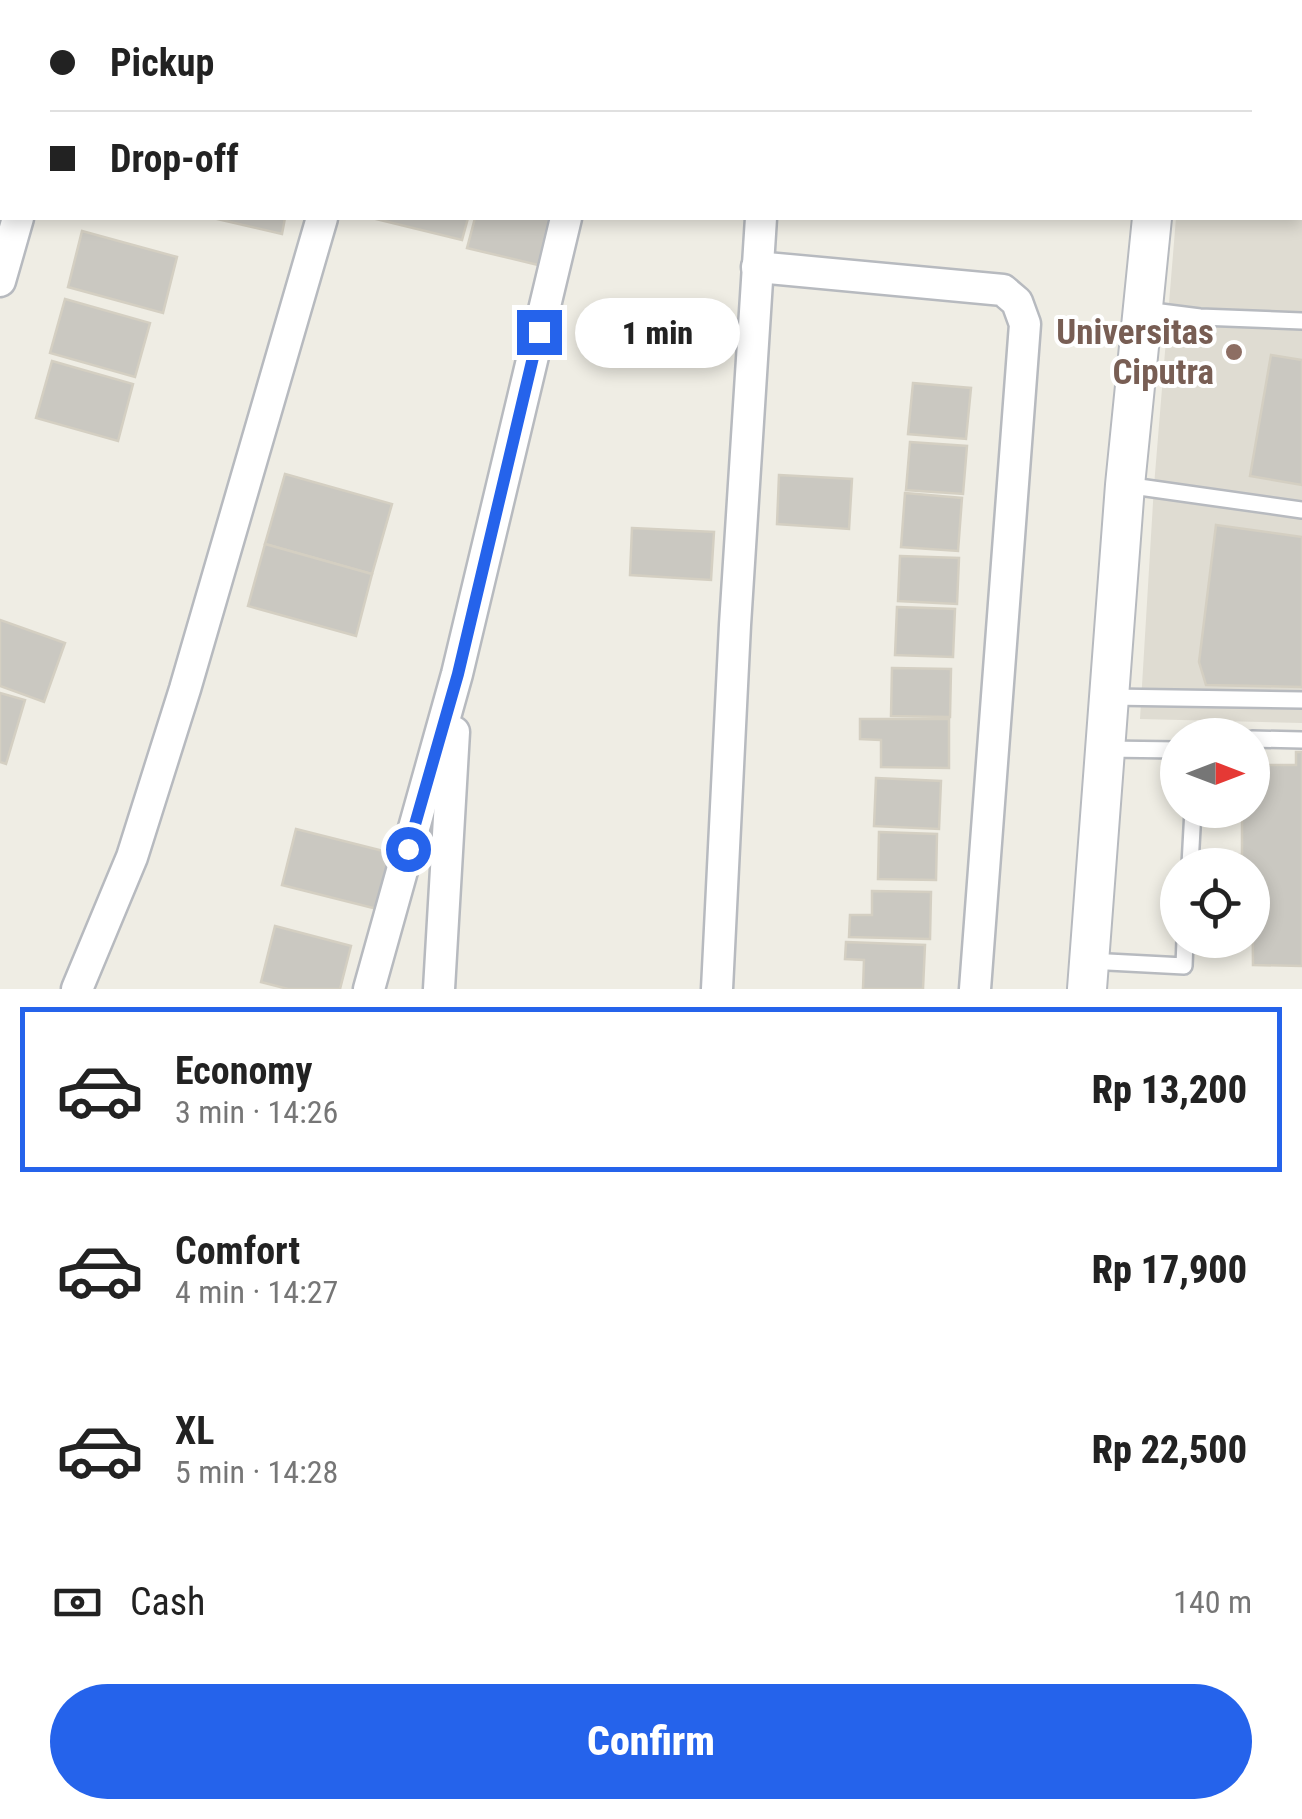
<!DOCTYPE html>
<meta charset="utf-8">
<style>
body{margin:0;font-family:"Roboto Condensed",sans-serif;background:#f2f2f2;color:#222;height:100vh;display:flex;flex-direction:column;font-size:38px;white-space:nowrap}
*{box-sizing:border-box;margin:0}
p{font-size:32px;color:#767676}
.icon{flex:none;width:55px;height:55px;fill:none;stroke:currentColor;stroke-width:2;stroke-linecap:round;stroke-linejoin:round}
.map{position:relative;height:989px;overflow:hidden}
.details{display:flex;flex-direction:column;background:#fff;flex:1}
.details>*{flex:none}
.banner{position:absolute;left:0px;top:0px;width:1302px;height:220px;box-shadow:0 5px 15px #0003;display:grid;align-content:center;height:220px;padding:0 50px;background:#fff}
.needle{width:65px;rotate:90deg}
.controls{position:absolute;left:1160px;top:718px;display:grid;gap:20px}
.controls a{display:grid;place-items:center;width:110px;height:110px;border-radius:50%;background:#fff;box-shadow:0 5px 15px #0003;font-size:50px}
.end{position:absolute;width:45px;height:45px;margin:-22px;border:12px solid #2563eb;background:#fff;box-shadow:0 0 0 5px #fff}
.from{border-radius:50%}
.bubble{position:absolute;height:70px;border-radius:35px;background:#fff;box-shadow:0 5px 15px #0003;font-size:32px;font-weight:800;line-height:70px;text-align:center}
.banner b{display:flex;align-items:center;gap:35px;height:95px;font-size:38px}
.banner b+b{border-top:2px solid #e0e0e0}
.banner i{width:25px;height:25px;background:#222}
ul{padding:18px 0 0;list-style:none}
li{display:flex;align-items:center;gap:30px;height:165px;margin:0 20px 15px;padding:0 30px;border:5px solid transparent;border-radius:0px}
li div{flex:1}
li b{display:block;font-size:38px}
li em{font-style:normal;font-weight:800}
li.current{border-color:#2563eb}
li>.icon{width:90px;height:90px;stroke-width:1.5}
.pay{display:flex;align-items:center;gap:25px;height:110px;padding:0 50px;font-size:38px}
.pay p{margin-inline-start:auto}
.primary-button{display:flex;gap:20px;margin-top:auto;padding:20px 50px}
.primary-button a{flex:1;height:115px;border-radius:60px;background:#2563eb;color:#fff;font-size:40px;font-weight:800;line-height:115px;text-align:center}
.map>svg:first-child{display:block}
</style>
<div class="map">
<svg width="1302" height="989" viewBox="0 0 1302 989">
<rect width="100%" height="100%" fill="#efede4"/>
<path fill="#dfdcd2" d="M1212,0h90v723l-162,-4 14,-233 22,-268h124v-216h-88z"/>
<g fill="#cac8c1" stroke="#d4cfc2" stroke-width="2.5">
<path d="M0,0l24,2h-22v133z"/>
<path d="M213,218h72l-3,16z"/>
<path d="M372,218h96l-6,22z"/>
<path d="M475,218h74l-11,47 -71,-17z"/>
<path d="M82,231l95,26 -14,56 -95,-26z"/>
<path d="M65,299l85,24 -15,54 -85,-24z"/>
<path d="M1271,355l31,5v125l-52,-9z"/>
<path d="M52,361l81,23 -15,57 -82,-23z"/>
<path d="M913,383l58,5 -5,51 -58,-5z"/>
<path d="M910,442l57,4 -4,48 -57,-4z"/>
<path d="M285,474l107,30 -20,70 -107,-30z"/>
<path d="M779,475l73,4 -3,50 -72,-5z"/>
<path d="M905,493l57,5 -4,53 -57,-4z"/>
<path d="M1216,525l86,12v150l-96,-2 -7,-23z"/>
<path d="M632,528l82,4 -3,48 -81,-5z"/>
<path d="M265,544l107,30 -16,62 -108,-30z"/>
<path d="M900,556l59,2 -2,46 -59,-3z"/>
<path d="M897,607l58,2 -2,48 -58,-2z"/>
<path d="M0,620l65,23 -21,59 -44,-16z"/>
<path d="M892,668l59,1 -1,48 -59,-1z"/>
<path d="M0,693l25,7 -19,64 -6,-2z"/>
<path d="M860,719h89v49l-68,-1v-27l-21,-1z"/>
<path d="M1296,752h6v214l-49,-1 -1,-100h-40v-10h30v-45h10v-45h44z"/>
<path d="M876,778l65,3 -2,48 -65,-3z"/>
<path d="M296,829l95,24 -14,56 -95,-24z"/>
<path d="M879,832l58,2 -1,46 -58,-1z"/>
<path d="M872,891l59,1 -1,47 -81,-2 1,-22h22z"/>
<path d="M275,926l76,20 -11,43h-52l-27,-7z"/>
<path d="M846,942l79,3 -2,44h-60l1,-29 -19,-1z"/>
</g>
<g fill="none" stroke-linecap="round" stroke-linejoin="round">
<defs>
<g id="service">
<path d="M1145,310l55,7 102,4"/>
<path d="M1125,485l177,25"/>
<path d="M1110,697l192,3"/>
<path d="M1252,739l50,1"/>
<path d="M1106,749l72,1"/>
<path d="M1190,865l3,-55"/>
<path d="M1089,961l95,5 1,-26"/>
</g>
<g id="minor">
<path d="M105,0l11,2"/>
<path d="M79,2l1,-2"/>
<path d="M648,2l2,-2"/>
<path d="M779,2v-2"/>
<path d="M1052,2v-2"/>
<path d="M757,267l246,23 14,12 8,22 -50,665"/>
<path d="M0,281l18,-63"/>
<path d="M77,989l55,-132 53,-168 137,-471"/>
<path d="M369,989l88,-315 109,-456"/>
<path d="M439,989l15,-257"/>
<path d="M717,989l18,-364 26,-407"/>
</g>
<g id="tertiary">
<path d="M1187,2v-2"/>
<path d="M1087,989l38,-504 27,-267"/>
</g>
</defs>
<use href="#service" stroke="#b7babf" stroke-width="20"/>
<use href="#minor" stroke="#b7babf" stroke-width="35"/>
<use href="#tertiary" stroke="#b7babf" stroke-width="42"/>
<use href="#service" stroke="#fff" stroke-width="15"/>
<use href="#minor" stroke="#fff" stroke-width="30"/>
<use href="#tertiary" stroke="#fff" stroke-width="38"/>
</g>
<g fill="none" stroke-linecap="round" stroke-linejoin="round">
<path stroke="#2563eb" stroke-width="12" d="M408,849l50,-175 81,-342"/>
</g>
<circle fill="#8d6e63" stroke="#fff" stroke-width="4" cx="1234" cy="352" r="10"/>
<g text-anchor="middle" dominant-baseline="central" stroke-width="8" stroke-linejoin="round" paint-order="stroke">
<g font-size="35" font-weight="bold" fill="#785e54" stroke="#fff" text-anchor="end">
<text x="1214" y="332">Universitas<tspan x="1214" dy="40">Ciputra</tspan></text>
</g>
</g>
</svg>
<div class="controls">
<a><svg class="needle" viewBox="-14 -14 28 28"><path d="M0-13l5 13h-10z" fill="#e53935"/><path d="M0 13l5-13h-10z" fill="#767676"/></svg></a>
<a><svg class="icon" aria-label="locate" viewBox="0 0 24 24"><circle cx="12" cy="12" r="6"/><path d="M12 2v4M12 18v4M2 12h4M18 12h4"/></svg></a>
</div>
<i class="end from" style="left:408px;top:849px"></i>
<i class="end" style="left:539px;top:332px"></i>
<div class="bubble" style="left:575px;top:298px;width:165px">1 min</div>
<div class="banner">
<b><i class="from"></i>Pickup</b>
<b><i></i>Drop-off</b>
</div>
</div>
<section class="details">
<ul>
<li class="current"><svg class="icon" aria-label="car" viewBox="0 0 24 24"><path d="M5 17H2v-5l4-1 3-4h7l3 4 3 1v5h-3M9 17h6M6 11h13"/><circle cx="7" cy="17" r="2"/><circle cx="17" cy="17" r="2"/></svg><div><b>Economy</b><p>3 min · 14:26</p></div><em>Rp 13,200</em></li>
<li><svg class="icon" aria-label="car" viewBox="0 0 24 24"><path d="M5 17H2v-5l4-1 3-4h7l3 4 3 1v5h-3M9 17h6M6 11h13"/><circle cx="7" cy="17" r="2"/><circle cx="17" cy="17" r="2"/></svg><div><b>Comfort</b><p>4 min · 14:27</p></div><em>Rp 17,900</em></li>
<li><svg class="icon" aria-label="car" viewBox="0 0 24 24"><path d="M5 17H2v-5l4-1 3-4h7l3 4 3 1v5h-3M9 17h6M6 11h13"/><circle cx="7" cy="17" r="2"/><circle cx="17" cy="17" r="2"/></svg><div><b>XL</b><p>5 min · 14:28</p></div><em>Rp 22,500</em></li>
</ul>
<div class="pay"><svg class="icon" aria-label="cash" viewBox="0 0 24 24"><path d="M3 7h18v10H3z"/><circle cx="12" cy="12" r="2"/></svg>Cash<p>140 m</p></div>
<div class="primary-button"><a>Confirm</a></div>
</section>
